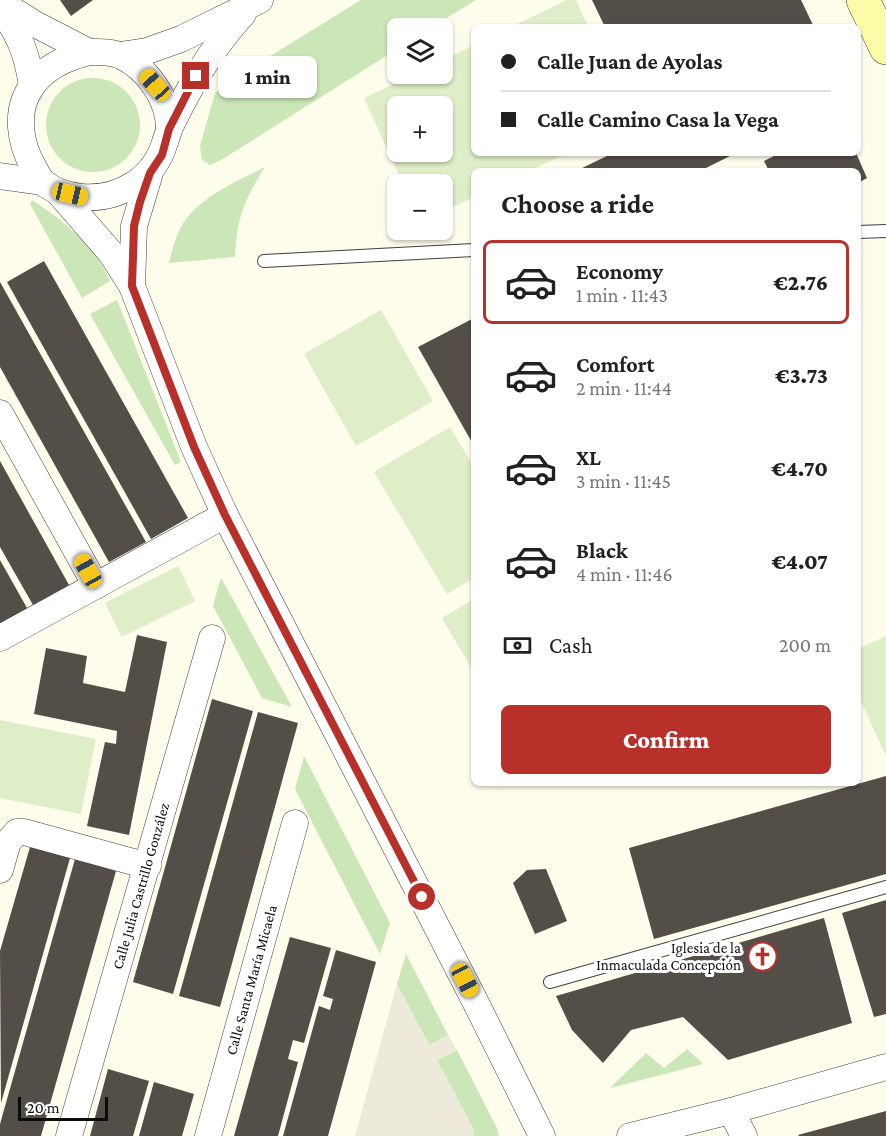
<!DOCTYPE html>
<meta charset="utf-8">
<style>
body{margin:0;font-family:"Crimson Pro",serif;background:#f2f2f2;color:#202124;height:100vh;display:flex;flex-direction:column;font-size:22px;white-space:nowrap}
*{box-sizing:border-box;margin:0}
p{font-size:20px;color:#757577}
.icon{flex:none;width:33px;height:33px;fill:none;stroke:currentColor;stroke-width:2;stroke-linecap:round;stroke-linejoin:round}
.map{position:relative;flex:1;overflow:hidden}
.side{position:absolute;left:471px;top:168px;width:390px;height:618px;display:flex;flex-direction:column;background:#fff;border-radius:9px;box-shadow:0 2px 4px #0004}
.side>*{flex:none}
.top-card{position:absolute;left:471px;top:24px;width:390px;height:132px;border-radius:9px;box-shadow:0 2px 4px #0004;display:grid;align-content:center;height:132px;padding:0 30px;background:#fff}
.fabs{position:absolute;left:387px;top:18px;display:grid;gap:12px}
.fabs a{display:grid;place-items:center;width:66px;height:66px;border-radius:9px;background:#fff;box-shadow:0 2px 4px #0004;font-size:30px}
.scale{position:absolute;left:18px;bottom:15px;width:90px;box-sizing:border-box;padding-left:6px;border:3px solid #0c0c0c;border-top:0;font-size:16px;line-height:21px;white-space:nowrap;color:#0c0c0c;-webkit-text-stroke:4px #fff;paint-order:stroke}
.end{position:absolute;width:27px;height:27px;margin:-14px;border:8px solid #b73029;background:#fff;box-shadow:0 0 0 3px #fff}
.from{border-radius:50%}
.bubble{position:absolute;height:42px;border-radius:9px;background:#fff;box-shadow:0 2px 4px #0004;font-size:20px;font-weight:800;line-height:42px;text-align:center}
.car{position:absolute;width:18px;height:36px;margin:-18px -9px;border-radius:8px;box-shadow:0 0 4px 2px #0007;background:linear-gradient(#f5c518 24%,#345 0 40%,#f5c518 0 76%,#345 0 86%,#f5c518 0)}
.top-card b{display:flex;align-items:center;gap:21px;height:57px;font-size:22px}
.top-card b+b{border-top:2px solid #e0e0e0}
.top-card i{width:15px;height:15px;background:#202124}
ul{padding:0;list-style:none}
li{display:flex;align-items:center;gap:18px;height:84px;margin:0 12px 9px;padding:0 18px;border:3px solid transparent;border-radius:9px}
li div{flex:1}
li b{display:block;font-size:22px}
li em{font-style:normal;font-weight:800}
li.current{border-color:#b73029}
li>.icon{width:54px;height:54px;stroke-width:1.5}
h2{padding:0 30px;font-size:27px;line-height:72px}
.pay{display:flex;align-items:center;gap:15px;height:66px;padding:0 30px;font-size:22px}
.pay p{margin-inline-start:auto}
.primary-button{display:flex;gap:12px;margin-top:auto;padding:12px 30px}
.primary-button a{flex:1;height:69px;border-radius:9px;background:#b73029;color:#fff;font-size:24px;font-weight:800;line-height:69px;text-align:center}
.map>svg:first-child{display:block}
</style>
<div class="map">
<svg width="886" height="1136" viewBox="0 0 886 1136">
<rect width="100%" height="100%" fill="#fefceb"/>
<g fill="#cbe7b7">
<path d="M361,0h115l-46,28h-32l-1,21 -176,111 -11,5 -8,-5 -2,-14 15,-53 18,-14z"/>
<circle cx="93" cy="125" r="47"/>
<path d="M265,167c-21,34 -28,50 -30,90l-66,6c3,-13 6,-25 12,-36 17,-30 55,-45 84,-60z"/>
<path d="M32,200c32,21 63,45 78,81l-28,17 -52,-94z"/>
<path d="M117,300l64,162 -6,3 -85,-151z"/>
<path d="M222,579l2,4 68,124 -30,-9 -49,-92 7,-26z"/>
<path d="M304,756l86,167 -10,31 -85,-165z"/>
<path d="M406,954l42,81 -19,10 -32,-61z"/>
<path d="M687,1049l16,15 -93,24 36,-35 18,15z"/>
<path d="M457,1050l40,78 2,8h-25l-37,-76z"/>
</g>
<g fill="#deeec8" fill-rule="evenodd">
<path d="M567,0h9l12,27h-77z"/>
<path d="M474,45v108h93l-38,18h-55v26l-31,15 -1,-28h-39l-39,-86 51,-24h27l1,-14zM398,106h44v46h-44z"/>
<path d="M381,310l52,91 -77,45 -52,-92z"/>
<path d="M450,427l24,40v111l-27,16 -73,-122z"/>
<path d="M178,566l17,35 -73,36 -17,-34z"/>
<path d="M474,599v74l-32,-55z"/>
<path d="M886,636v118h-1l-27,-59v-46z"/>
<path d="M0,720l96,19 -15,75 -81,-16z"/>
</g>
<path fill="#edeadc" d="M397,984l32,61 19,-10 9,15 -20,10 37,69v7h-119z"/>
<g fill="#544e49">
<path d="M60,0h33l-22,16z"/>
<path d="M592,0h209l13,27h-209z"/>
<path d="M613,153h123l-36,18h-124z"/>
<path d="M780,153h76l11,25 -9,5v-12h-89l-5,-10z"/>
<path d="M44,261l144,257 -37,21 -144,-257z"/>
<path d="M0,282l146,260 -37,20 -109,-195z"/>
<path d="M474,318v128l-56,-99z"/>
<path d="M0,461l69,124 -36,20 -33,-58z"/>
<path d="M0,560l27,48 -27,16z"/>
<path d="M137,635l30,7 -38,193 -42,-9 18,-84 11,2 1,-13 -83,-17 12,-66 41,8 -4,27 42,9z"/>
<path d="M212,699l41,12 -80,283 -40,-12z"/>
<path d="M258,712l40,11 -78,284 -41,-11z"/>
<path d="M886,776v98l-232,65 -25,-91z"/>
<path d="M30,847l40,11 -69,245 -1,-152z"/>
<path d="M75,859l41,12 -75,265h-41v-12z"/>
<path d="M546,869l21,52 -32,13 -22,-51 14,-13z"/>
<path d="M886,900v114l-12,3 -32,-104z"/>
<path d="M824,918l28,105 -124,37 -45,-43 -52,13 -28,33 -31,-33 -16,-34z"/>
<path d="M290,937l41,11 -27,95 -11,-3 -5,19 10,3 -20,74h-44z"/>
<path d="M336,950l40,12 -48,174h-45l36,-130 11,4 3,-11 -10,-3z"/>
<path d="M108,1069l41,12 -16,55h-43z"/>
<path d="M154,1082l40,12 -12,42h-43z"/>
<path d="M886,1111v25h-87l-1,-1z"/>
</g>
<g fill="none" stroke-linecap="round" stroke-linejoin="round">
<defs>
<g id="service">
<path d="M858,232l28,-1"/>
<path d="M264,261l210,-11"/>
<path d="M550,982l336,-95"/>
</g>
<g id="minor">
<path d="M0,2l33,21 56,29"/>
<path d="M0,7c20,30 26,43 32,78"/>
<path d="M89,52c10,0 22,-1 32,4 26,12 48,43 48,72 0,5 -3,10 -4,14 -10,36 -45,58 -83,55 -13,-1 -28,-6 -38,-14 -5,-4 -7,-10 -10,-15 -14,-24 -20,-57 -2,-82 13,-19 36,-29 57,-34z"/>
<path d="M120,55l27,-4 34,-12 79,-39"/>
<path d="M169,129c21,-43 41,-79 74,-115"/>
<path d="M0,176l42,6"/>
<path d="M58,192l53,61 21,33 62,161 31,68 253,492 64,129"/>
<path d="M132,286l2,-60 16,-53"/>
<path d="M0,413l96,173"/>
<path d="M0,638l225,-123"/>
<path d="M0,870l8,-28 9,-10h7l124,34"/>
<path d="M731,1111l13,25"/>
<path id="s1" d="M69,1136l143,-498"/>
<path id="s2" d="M208,1136l87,-313"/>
<path d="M630,1136l101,-25 155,-44"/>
</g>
<path id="secondary" d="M863,0l23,48"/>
</defs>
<use href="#service" stroke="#3f3f3f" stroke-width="14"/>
<use href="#minor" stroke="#3f3f3f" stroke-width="27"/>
<use href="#secondary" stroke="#2e2e2e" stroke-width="34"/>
<use href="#service" stroke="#fff" stroke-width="12"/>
<use href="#minor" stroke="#fff" stroke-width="26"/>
<use href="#secondary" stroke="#fcfba8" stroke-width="33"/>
</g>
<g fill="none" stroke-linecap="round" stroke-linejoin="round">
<path stroke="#b73029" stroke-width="8" d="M196,76l-27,53 -7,26 -12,18 -10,29 -6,24 -2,60 62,161 31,68 197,382"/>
</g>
<defs>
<symbol id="church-ring" viewBox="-11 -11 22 22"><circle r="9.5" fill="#fff" stroke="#b73029" stroke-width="1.5"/><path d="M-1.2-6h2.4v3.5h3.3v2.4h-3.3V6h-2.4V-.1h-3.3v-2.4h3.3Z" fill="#b73029"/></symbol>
</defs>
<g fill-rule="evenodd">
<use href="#church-ring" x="746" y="940" width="33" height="33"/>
</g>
<g text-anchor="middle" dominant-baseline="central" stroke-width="6" stroke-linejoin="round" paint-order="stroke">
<g font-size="15" fill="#0c0c0c" stroke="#fff">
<text stroke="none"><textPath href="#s1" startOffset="260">Calle Julia Castrillo González</textPath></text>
<text stroke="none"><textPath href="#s2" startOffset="162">Calle Santa María Micaela</textPath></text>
</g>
<g font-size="15" fill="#0c0c0c" stroke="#fff" text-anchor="end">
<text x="741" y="948">Iglesia de la<tspan x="741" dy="17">Inmaculada Concepción</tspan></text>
</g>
</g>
</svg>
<div class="fabs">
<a><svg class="icon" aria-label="layers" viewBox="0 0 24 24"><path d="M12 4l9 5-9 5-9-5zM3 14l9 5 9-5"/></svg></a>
<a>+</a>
<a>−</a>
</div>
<div class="scale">20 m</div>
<i class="end from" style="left:422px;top:897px"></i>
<i class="end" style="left:196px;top:76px"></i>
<div class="bubble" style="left:218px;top:56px;width:99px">1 min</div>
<i class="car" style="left:155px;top:85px;rotate:318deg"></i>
<i class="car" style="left:70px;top:194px;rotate:103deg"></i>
<i class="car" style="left:88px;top:571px;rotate:331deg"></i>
<i class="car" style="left:465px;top:980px;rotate:152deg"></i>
<div class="top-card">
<b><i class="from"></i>Calle Juan de Ayolas</b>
<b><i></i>Calle Camino Casa la Vega</b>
</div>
<section class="side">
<h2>Choose a ride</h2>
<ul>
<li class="current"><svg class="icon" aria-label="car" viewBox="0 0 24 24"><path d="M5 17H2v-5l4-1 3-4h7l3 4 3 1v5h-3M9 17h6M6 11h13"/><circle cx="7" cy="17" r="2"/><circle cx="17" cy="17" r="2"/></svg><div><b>Economy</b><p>1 min · 11:43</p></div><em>€2.76</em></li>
<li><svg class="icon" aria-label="car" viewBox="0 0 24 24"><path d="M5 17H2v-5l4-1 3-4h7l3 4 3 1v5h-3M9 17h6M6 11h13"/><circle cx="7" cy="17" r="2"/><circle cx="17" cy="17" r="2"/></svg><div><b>Comfort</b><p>2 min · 11:44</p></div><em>€3.73</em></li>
<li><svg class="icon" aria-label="car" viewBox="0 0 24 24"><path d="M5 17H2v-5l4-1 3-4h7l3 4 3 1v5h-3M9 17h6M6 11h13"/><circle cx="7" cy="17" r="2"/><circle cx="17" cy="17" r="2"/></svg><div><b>XL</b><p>3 min · 11:45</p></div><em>€4.70</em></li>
<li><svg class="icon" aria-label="car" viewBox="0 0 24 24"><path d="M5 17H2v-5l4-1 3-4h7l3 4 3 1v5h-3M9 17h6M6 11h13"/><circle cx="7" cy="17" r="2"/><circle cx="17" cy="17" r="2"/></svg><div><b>Black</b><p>4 min · 11:46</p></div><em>€4.07</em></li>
</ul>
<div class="pay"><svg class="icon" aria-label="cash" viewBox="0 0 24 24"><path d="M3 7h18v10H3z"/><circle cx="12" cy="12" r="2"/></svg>Cash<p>200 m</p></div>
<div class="primary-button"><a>Confirm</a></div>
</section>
</div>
